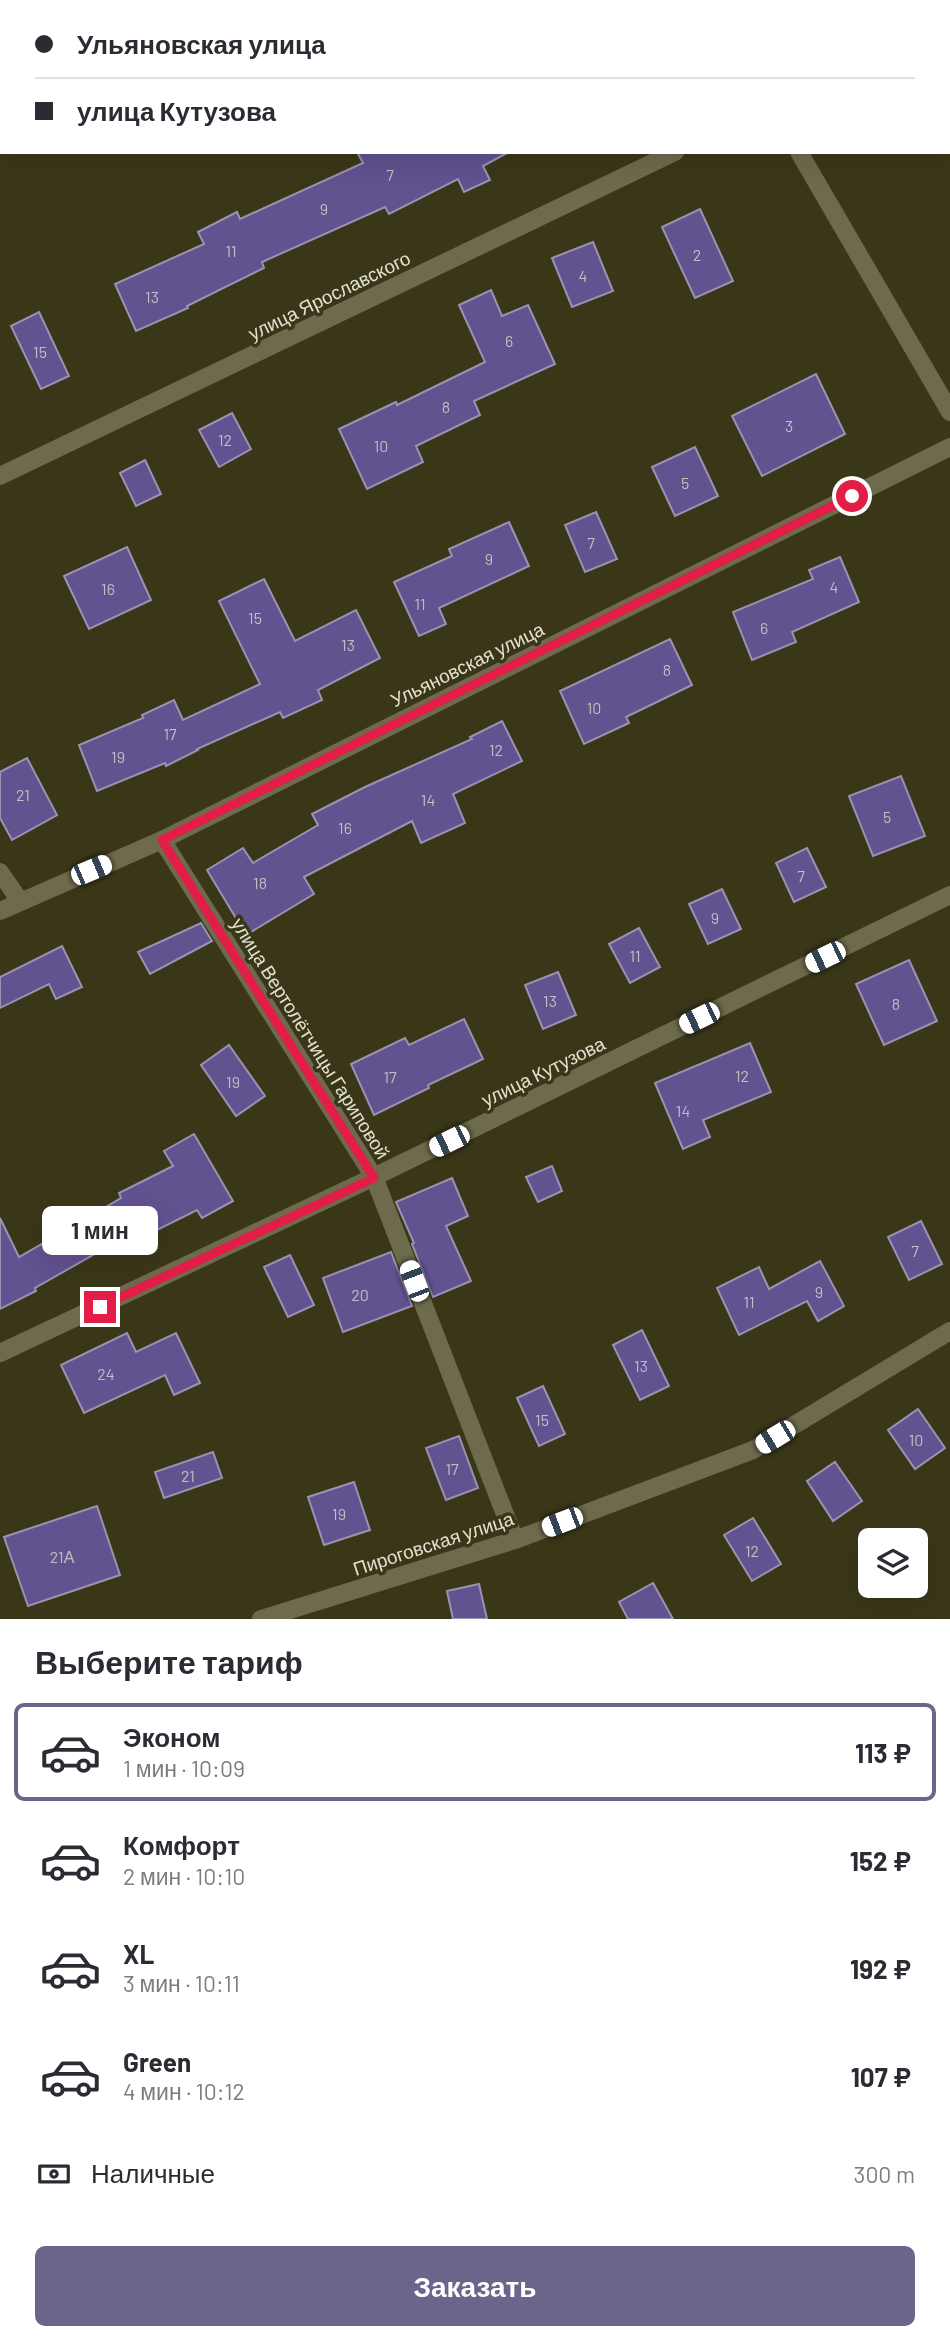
<!DOCTYPE html>
<html lang="ru">
<meta charset="utf-8">
<style>
body{margin:0;font-family:Barlow,sans-serif;background:#f7f7f7;color:#2b2b33;height:100vh;display:flex;flex-direction:column;font-size:26px;white-space:nowrap}
*{box-sizing:border-box;margin:0}
p{font-size:23px;color:#7c7c81}
.icon{flex:none;width:38px;height:38px;fill:none;stroke:currentColor;stroke-width:2;stroke-linecap:round;stroke-linejoin:round}
.map{position:relative;height:1619px;overflow:hidden}
.sheet{display:flex;flex-direction:column;background:#fff;flex:1}
.sheet>*{flex:none}
.guide{position:absolute;left:0px;top:0px;width:950px;height:154px;box-shadow:0 7px 28px #0002;display:grid;align-content:center;height:154px;padding:0 35px;background:#fff}
.tools{position:absolute;left:858px;top:1528px;display:grid;gap:14px}
.tools a{display:grid;place-items:center;width:70px;height:70px;border-radius:10px;background:#fff;box-shadow:0 7px 28px #0002;font-size:35px}
.end{position:absolute;width:32px;height:32px;margin:-16px;border:9px solid #e11d48;background:#fff;box-shadow:0 0 0 4px #fff}
.from{border-radius:50%}
.bubble{position:absolute;height:49px;border-radius:10px;background:#fff;box-shadow:0 7px 28px #0002;font-size:23px;font-weight:700;line-height:49px;text-align:center}
.car{position:absolute;width:21px;height:42px;margin:-21px -10px;border-radius:9px;box-shadow:0 0 5px 2px #0007;background:linear-gradient(#fff 24%,#345 0 40%,#fff 0 76%,#345 0 86%,#fff 0)}
.guide b{display:flex;align-items:center;gap:24px;height:66px;font-size:26px}
.guide b+b{border-top:2px solid #e1e1e2}
.guide i{width:18px;height:18px;background:#2b2b33}
ul{padding:0;list-style:none}
li{display:flex;align-items:center;gap:21px;height:98px;margin:0 14px 10px;padding:0 21px;border:4px solid transparent;border-radius:10px}
li div{flex:1}
li b{display:block;font-size:26px}
li em{font-style:normal;font-weight:700}
li.on{border-color:#6c648b}
li>.icon{width:63px;height:63px;stroke-width:1.5}
h2{padding:0 35px;font-size:32px;line-height:84px}
.pay{display:flex;align-items:center;gap:18px;height:77px;padding:0 35px;font-size:26px}
.pay p{margin-inline-start:auto}
.button{display:flex;gap:14px;margin-top:auto;padding:14px 35px}
.button a{flex:1;height:80px;border-radius:10px;background:#6c648b;color:#fff;font-size:28px;font-weight:700;line-height:80px;text-align:center}
.map>svg:first-child{display:block}
</style>
<div class="map">
<svg width="950" height="1619" viewBox="0 0 950 1619">
<rect width="100%" height="100%" fill="#3a3719"/>
<g fill="#625290" stroke="#9993b2" stroke-width="2">
<path d="M357,152h152l-26,14 7,14 -26,12 -6,-13 -69,35 -4,-7 -123,55 2,6 -77,38 1,2 -52,23 -21,-47 89,-40 -6,-12 39,-20 3,7 123,-56z"/>
<path d="M700,209l33,72 -38,17 -33,-71z"/>
<path d="M593,242l20,49 -41,16 -20,-49z"/>
<path d="M491,290l11,26 26,-11 27,59 -81,37 6,14 -64,31 7,16 -56,27 -28,-60 57,-27 1,3 88,-43 -26,-57z"/>
<path d="M39,312l30,64 -28,13 -30,-63z"/>
<path d="M816,374l29,60 -83,42 -30,-60z"/>
<path d="M232,413l19,36 -32,18 -20,-37z"/>
<path d="M695,447l23,49 -43,20 -23,-49z"/>
<path d="M145,460l16,34 -25,12 -16,-33z"/>
<path d="M596,512l21,47 -32,13 -20,-47z"/>
<path d="M509,522l20,44 -90,42 7,16 -27,12 -25,-54 58,-26 -3,-7z"/>
<path d="M127,547l24,53 -62,29 -25,-53z"/>
<path d="M840,557l19,45 -67,30 4,10 -44,18 -19,-48 80,-33 -4,-9z"/>
<path d="M264,579l31,62 61,-31 24,48 -62,32 4,10 -39,18 -3,-6 -83,37 1,1 -32,16 -1,-3 -68,28 -18,-46 64,-27 -1,-3 32,-15 9,20 77,-36 -41,-83z"/>
<path d="M670,639l22,46 -66,32 3,6 -45,21 -24,-53z"/>
<path d="M502,721l20,40 -69,33 12,29 -44,20 -9,-22 -108,56 10,17 -68,41 -39,-65 36,-22 10,15 65,-38 -6,-11 53,-27 107,-48 -2,-2z"/>
<path d="M27,758l30,57 -45,25 -12,-22v-46z"/>
<path d="M901,776l24,60 -52,20 -24,-60z"/>
<path d="M807,848l19,39 -32,15 -18,-39z"/>
<path d="M722,889l19,40 -33,15 -19,-40z"/>
<path d="M201,923l11,18 -62,33 -12,-22z"/>
<path d="M639,928l21,39 -30,16 -21,-39z"/>
<path d="M62,946l20,41 -26,12 -7,-15 -49,24v-31z"/>
<path d="M909,960l28,61 -53,24 -28,-61z"/>
<path d="M558,972l18,43 -33,14 -18,-44z"/>
<path d="M464,1019l19,40 -55,26 1,3 -55,27 -23,-51 54,-26 4,7z"/>
<path d="M750,1043l21,49 -68,28 7,17 -27,12 -28,-66z"/>
<path d="M229,1045l36,51 -29,20 -35,-51z"/>
<path d="M194,1134l39,67 -31,17 -5,-8 -56,28 -4,-8 -102,58 1,3 -36,18v-91l19,39 102,-59 -2,-5 54,-27 -9,-15z"/>
<path d="M552,1166l10,25 -24,11 -12,-25z"/>
<path d="M452,1178l16,38 -22,10 25,55 -38,16 -21,-53 2,-1 -18,-41z"/>
<path d="M921,1221l21,43 -33,16 -21,-43z"/>
<path d="M391,1252l21,54 -69,26 -20,-54z"/>
<path d="M290,1255l24,50 -26,12 -24,-50z"/>
<path d="M820,1261l24,45 -26,15 -11,-20 -68,34 -22,-47 42,-21 10,22z"/>
<path d="M642,1330l27,56 -29,14 -27,-55z"/>
<path d="M127,1333l9,19 40,-19 24,50 -26,12 -9,-20 -81,38 -23,-48z"/>
<path d="M543,1386l22,48 -26,12 -22,-48z"/>
<path d="M918,1409l27,39 -30,21 -27,-39z"/>
<path d="M459,1436l19,52 -32,12 -20,-52z"/>
<path d="M213,1452l9,26 -58,20 -9,-26z"/>
<path d="M835,1462l27,39 -29,20 -26,-40z"/>
<path d="M354,1482l16,48 -46,15 -16,-48z"/>
<path d="M97,1506l23,69 -92,31 -24,-69z"/>
<path d="M753,1518l28,46 -29,17 -28,-46z"/>
<path d="M653,1583l20,36h-45l-9,-17z"/>
<path d="M479,1584l8,35h-34l-6,-28z"/>
</g>
<g fill="none" stroke-linecap="round" stroke-linejoin="round">
<g stroke="#6e6b4d" stroke-width="18">
<path d="M711,0l1,2"/>
<path d="M93,2l3,-2"/>
<path d="M948,19l2,-1"/>
<path d="M0,51l2,-1"/>
<path d="M799,152l151,260"/>
<path d="M0,476l675,-324"/>
<path d="M162,840l212,337 141,363"/>
<path d="M0,872l20,29"/>
<path d="M0,911l162,-71 788,-393"/>
<path d="M0,1353l374,-176 576,-282"/>
<path d="M261,1619l254,-79 238,-90 197,-119"/>
</g>
</g>
<g fill="none" stroke-linecap="round" stroke-linejoin="round">
<path stroke="#e11d48" stroke-width="9" d="M100,1307l274,-129 -212,-338 690,-344"/>
</g>
<g text-anchor="middle" dominant-baseline="central" stroke-width="7" stroke-linejoin="round" paint-order="stroke">
<g font-size="16" fill="#c2bdc0">
<text x="390" y="174">7</text>
<text x="324" y="208">9</text>
<text x="231" y="250">11</text>
<text x="697" y="254">2</text>
<text x="583" y="275">4</text>
<text x="152" y="296">13</text>
<text x="509" y="340">6</text>
<text x="40" y="351">15</text>
<text x="446" y="406">8</text>
<text x="789" y="425">3</text>
<text x="225" y="439">12</text>
<text x="381" y="445">10</text>
<text x="685" y="482">5</text>
<text x="591" y="542">7</text>
<text x="489" y="558">9</text>
<text x="834" y="586">4</text>
<text x="108" y="588">16</text>
<text x="420" y="603">11</text>
<text x="255" y="617">15</text>
<text x="764" y="627">6</text>
<text x="348" y="644">13</text>
<text x="667" y="669">8</text>
<text x="594" y="707">10</text>
<text x="170" y="733">17</text>
<text x="496" y="749">12</text>
<text x="118" y="756">19</text>
<text x="23" y="794">21</text>
<text x="428" y="799">14</text>
<text x="887" y="816">5</text>
<text x="345" y="827">16</text>
<text x="801" y="875">7</text>
<text x="260" y="882">18</text>
<text x="715" y="917">9</text>
<text x="635" y="955">11</text>
<text x="550" y="1000">13</text>
<text x="896" y="1003">8</text>
<text x="742" y="1075">12</text>
<text x="390" y="1076">17</text>
<text x="233" y="1081">19</text>
<text x="683" y="1110">14</text>
<text x="915" y="1250">7</text>
<text x="819" y="1291">9</text>
<text x="360" y="1294">20</text>
<text x="749" y="1301">11</text>
<text x="641" y="1365">13</text>
<text x="106" y="1373">24</text>
<text x="542" y="1419">15</text>
<text x="916" y="1439">10</text>
<text x="452" y="1468">17</text>
<text x="188" y="1475">21</text>
<text x="339" y="1513">19</text>
<text x="752" y="1550">12</text>
<text x="62" y="1556">21А</text>
</g>
<g font-size="19" fill="#e2e1d0" stroke="#3a3719">
<text transform="translate(329 295) rotate(-26)">улица Ярославского</text>
<text transform="translate(467 664) rotate(-26)">Ульяновская улица</text>
<text transform="translate(311 1038) rotate(58)">улица Вертолётчицы Гариповой</text>
<text transform="translate(543 1071) rotate(-26)">улица Кутузова</text>
<text transform="translate(433 1543) rotate(-18)">Пироговская улица</text>
</g>
</g>
</svg>
<div class="tools">
<a><svg class="icon" aria-label="layers" viewBox="0 0 24 24"><path d="M12 4l9 5-9 5-9-5zM3 14l9 5 9-5"/></svg></a>
</div>
<i class="end from" style="left:852px;top:496px"></i>
<i class="end" style="left:100px;top:1307px"></i>
<div class="bubble" style="left:42px;top:1206px;width:116px">1 мин</div>
<i class="car" style="left:91px;top:870px;rotate:67deg"></i>
<i class="car" style="left:825px;top:957px;rotate:244deg"></i>
<i class="car" style="left:699px;top:1018px;rotate:244deg"></i>
<i class="car" style="left:449px;top:1141px;rotate:244deg"></i>
<i class="car" style="left:414px;top:1281px;rotate:339deg"></i>
<i class="car" style="left:775px;top:1437px;rotate:239deg"></i>
<i class="car" style="left:562px;top:1522px;rotate:249deg"></i>
<div class="guide">
<b><i class="from"></i>Ульяновская улица</b>
<b><i></i>улица Кутузова</b>
</div>
</div>
<section class="sheet">
<h2>Выберите тариф</h2>
<ul>
<li class="on"><svg class="icon" aria-label="car" viewBox="0 0 24 24"><path d="M5 17H2v-5l4-1 3-4h7l3 4 3 1v5h-3M9 17h6M6 11h13"/><circle cx="7" cy="17" r="2"/><circle cx="17" cy="17" r="2"/></svg><div><b>Эконом</b><p>1 мин · 10:09</p></div><em>113 ₽</em></li>
<li><svg class="icon" aria-label="car" viewBox="0 0 24 24"><path d="M5 17H2v-5l4-1 3-4h7l3 4 3 1v5h-3M9 17h6M6 11h13"/><circle cx="7" cy="17" r="2"/><circle cx="17" cy="17" r="2"/></svg><div><b>Комфорт</b><p>2 мин · 10:10</p></div><em>152 ₽</em></li>
<li><svg class="icon" aria-label="car" viewBox="0 0 24 24"><path d="M5 17H2v-5l4-1 3-4h7l3 4 3 1v5h-3M9 17h6M6 11h13"/><circle cx="7" cy="17" r="2"/><circle cx="17" cy="17" r="2"/></svg><div><b>XL</b><p>3 мин · 10:11</p></div><em>192 ₽</em></li>
<li><svg class="icon" aria-label="car" viewBox="0 0 24 24"><path d="M5 17H2v-5l4-1 3-4h7l3 4 3 1v5h-3M9 17h6M6 11h13"/><circle cx="7" cy="17" r="2"/><circle cx="17" cy="17" r="2"/></svg><div><b>Green</b><p>4 мин · 10:12</p></div><em>107 ₽</em></li>
</ul>
<div class="pay"><svg class="icon" aria-label="cash" viewBox="0 0 24 24"><path d="M3 7h18v10H3z"/><circle cx="12" cy="12" r="2"/></svg>Наличные<p>300 m</p></div>
<div class="button"><a>Заказать</a></div>
</section>
